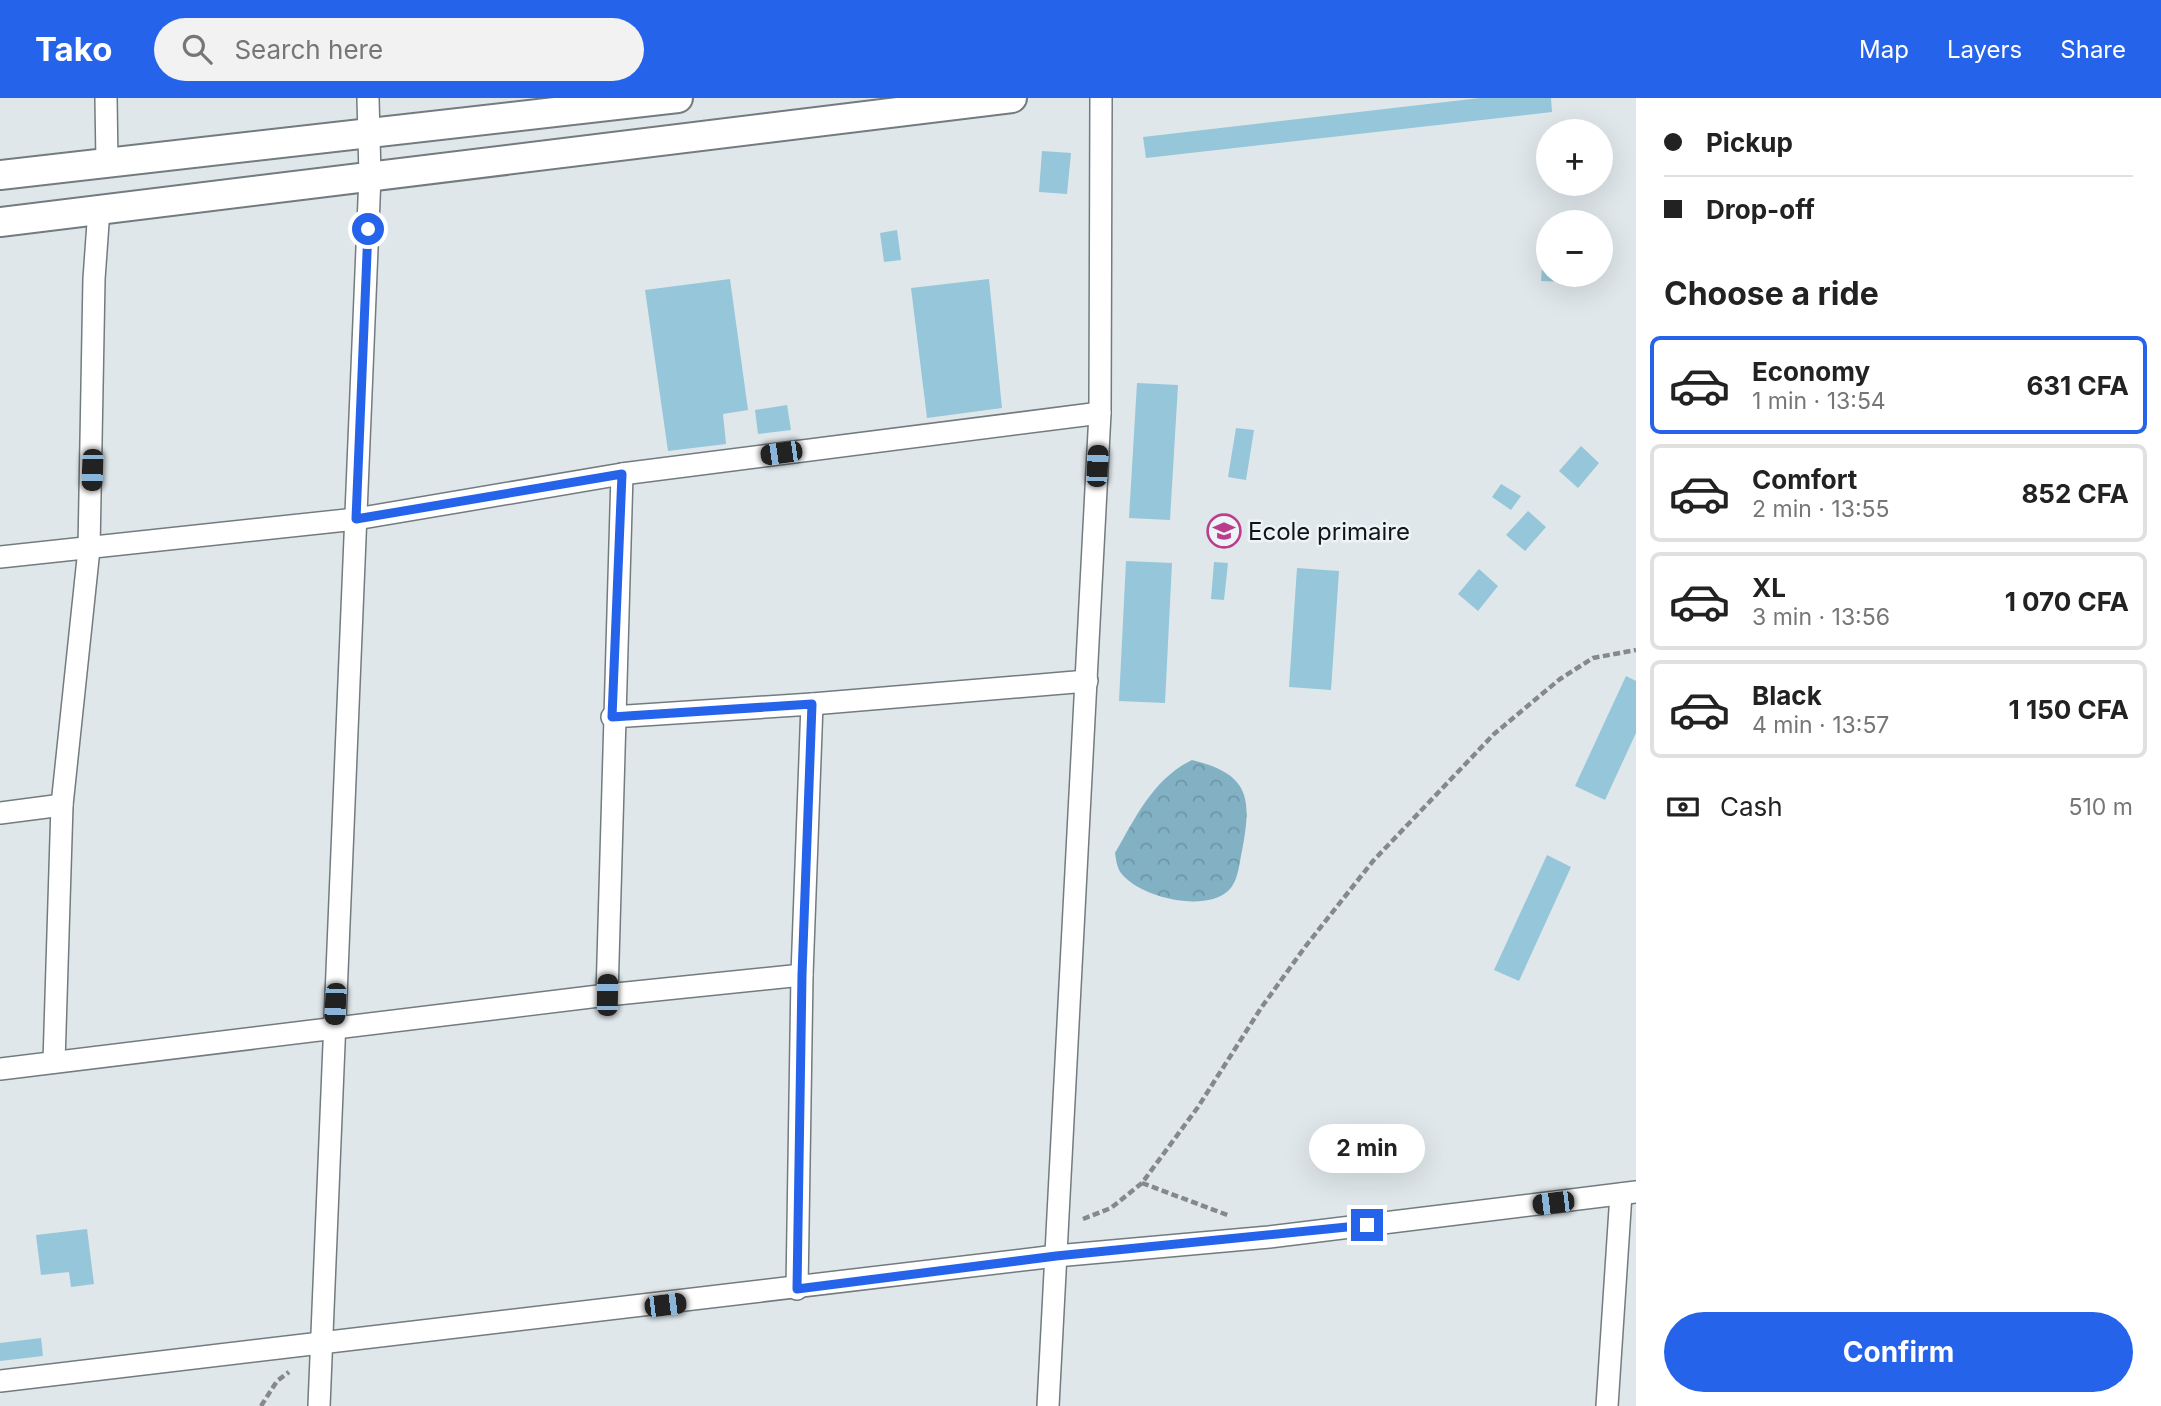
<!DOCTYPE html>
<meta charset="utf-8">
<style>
body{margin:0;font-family:Inter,sans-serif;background:#f2f2f2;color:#222;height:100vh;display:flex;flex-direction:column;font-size:26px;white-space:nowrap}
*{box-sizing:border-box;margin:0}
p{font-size:23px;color:#767676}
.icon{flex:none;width:38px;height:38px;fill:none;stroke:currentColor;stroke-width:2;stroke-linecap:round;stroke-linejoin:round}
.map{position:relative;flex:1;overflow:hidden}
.details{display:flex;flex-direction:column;background:#fff;width:525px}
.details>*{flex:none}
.banner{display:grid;align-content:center;height:154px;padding:0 28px;background:#fff}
.buttons{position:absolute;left:1536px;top:21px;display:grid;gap:14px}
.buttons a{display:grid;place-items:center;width:77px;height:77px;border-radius:50%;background:#fff;box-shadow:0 7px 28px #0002;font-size:35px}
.end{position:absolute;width:32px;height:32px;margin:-16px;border:9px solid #2563eb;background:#fff;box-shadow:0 0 0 4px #fff}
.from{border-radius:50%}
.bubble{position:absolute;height:49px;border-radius:24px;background:#fff;box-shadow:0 7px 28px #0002;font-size:23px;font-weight:700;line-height:49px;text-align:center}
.car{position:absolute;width:21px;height:42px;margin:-21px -10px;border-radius:9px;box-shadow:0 0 5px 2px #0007;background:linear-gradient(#222 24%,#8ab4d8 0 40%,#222 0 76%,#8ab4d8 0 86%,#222 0)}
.banner b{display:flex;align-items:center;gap:24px;height:66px;font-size:26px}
.banner b+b{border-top:2px solid #e0e0e0}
.banner i{width:18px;height:18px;background:#222}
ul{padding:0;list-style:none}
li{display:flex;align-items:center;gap:21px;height:98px;margin:0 14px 10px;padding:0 14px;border:4px solid #e0e0e0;border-radius:10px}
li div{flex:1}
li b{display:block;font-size:26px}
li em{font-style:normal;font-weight:700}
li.selected{border-color:#2563eb}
li>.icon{width:63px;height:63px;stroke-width:1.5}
h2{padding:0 28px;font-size:32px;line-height:84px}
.pay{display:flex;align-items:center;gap:18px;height:77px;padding:0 28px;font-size:26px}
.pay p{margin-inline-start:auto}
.cta{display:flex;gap:14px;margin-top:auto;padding:14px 28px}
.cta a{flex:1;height:80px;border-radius:42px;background:#2563eb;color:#fff;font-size:28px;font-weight:700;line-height:80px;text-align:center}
header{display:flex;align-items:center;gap:42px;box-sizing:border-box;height:98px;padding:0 35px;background:#2563eb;color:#fff}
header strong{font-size:33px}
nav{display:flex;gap:38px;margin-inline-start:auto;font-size:24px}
.search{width:490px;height:63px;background:#f2f2f2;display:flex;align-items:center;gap:18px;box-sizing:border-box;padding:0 24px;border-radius:38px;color:#767676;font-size:26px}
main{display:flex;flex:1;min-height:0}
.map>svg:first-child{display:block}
</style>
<header>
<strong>Tako</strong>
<div class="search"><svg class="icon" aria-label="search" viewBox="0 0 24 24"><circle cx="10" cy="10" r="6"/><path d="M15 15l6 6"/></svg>Search here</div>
<nav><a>Map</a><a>Layers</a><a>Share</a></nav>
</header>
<main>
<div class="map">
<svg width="1636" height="1308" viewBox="0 0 1636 1308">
<defs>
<pattern id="forest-crowns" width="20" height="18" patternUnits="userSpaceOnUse" patternTransform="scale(1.75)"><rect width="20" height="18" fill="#81b1c3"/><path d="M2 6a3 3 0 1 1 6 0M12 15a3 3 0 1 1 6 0" fill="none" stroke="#6e97a7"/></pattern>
</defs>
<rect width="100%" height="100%" fill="#dfe7eb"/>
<path fill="url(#forest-crowns)" d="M1192,662c58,14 60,38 50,91 -3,12 -3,30 -14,40 -24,22 -89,6 -107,-18 -4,-5 -5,-14 -6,-20 21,-36 38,-74 77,-93z"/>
<g fill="#96c6d9">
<path d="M1480,0h71l1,14 -406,46 -3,-21z"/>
<path d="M1042,53l29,2 -4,41 -28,-2z"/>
<path d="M897,132l4,30 -17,2 -4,-29z"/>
<path d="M1543,155h6v22h39v8l-47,-2z"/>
<path d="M730,181l18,131 -25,4 3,30 -58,7 -23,-161z"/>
<path d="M989,181l13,129 -75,10 -16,-130z"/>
<path d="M1137,285l41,2 -8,135 -41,-2z"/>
<path d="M787,307l4,25 -33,4 -3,-24z"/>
<path d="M1236,330l18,2 -8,50 -18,-3z"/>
<path d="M1581,348l18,17 -21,25 -19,-17z"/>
<path d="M1501,386l20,12 -10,14 -19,-13z"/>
<path d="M1528,413l18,16 -21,24 -19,-16z"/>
<path d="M1126,463l46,2 -7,140 -46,-2z"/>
<path d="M1214,464l14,1 -4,37 -13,-1z"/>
<path d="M1297,470l42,3 -8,119 -42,-3z"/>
<path d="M1479,471l19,17 -20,25 -20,-17z"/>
<path d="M1626,578l10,5v52l-31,67 -30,-14z"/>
<path d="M1547,757l24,12 -52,114 -25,-11z"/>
<path d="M87,1131l7,55 -23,3 -2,-15 -28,3 -5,-40z"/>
<path d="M41,1240l2,18 -43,5v-18z"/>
</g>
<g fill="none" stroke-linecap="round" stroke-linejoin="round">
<defs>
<g id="minor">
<path d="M106,0l1,64"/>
<path d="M0,459l356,-38 266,-45 478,-61"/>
<path d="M612,619l200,-13 275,-23"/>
<path d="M0,715l62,-8"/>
<path d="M607,897l15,-521"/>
<path d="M54,964l8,-257 27,-256 5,-270 5,-70"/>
<path d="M0,971l607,-74 195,-20"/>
<path d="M797,1191l5,-314 10,-271"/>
<path d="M0,1283l1056,-125 213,-19 367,-45"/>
<path d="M319,1308l51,-1230 -2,-78"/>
<path d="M1048,1308l52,-993 1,-315"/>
<path d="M1607,1308l14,-212"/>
</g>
<g id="tertiary">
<path d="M0,77l678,-77"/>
<path d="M0,124l1012,-124"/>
</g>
</defs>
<use href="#minor" stroke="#737b7e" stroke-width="24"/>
<use href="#tertiary" stroke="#737b7e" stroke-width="32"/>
<g stroke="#83898c" stroke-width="4.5" stroke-dasharray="7 3.5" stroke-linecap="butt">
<path d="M1142,1085l88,33"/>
<path d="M1083,1121l28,-11 31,-25 56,-76 63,-99 44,-61 68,-86 121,-127 66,-55 33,-21 43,-8"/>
<path d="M261,1308l16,-25 12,-9"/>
</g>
<use href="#minor" stroke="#fff" stroke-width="21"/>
<use href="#tertiary" stroke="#fff" stroke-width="28"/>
</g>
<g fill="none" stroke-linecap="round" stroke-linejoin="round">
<path stroke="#2563eb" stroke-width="9" d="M368,131l-12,290 266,-45 -10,243 200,-13 -10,271 -5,314 259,-33 311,-31"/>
</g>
<defs>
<symbol id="school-ring" viewBox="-11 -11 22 22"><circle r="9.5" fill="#ecf4f8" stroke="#bb3d8c" stroke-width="1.5"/><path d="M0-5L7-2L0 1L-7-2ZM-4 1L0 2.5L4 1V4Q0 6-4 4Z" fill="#bb3d8c"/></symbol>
</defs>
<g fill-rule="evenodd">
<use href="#school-ring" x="1205" y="414" width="38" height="38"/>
</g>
<g text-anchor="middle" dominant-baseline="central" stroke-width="5" stroke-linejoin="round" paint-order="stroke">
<g font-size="24" fill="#111415" stroke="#ecf4f8" text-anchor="start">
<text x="1248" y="433">Ecole primaire</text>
</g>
</g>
</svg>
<div class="buttons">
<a>+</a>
<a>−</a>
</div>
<i class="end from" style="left:368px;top:131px"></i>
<i class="end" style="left:1367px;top:1127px"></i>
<div class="bubble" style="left:1309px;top:1026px;width:116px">2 min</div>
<i class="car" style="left:781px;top:355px;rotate:262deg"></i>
<i class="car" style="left:1097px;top:368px;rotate:3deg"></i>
<i class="car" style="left:92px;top:372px;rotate:182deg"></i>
<i class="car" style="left:607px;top:897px;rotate:1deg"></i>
<i class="car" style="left:335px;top:906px;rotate:183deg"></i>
<i class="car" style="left:1553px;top:1105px;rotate:263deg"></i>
<i class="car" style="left:665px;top:1207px;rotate:83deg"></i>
</div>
<section class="details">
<div class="banner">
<b><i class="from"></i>Pickup</b>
<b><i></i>Drop-off</b>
</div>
<h2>Choose a ride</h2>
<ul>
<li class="selected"><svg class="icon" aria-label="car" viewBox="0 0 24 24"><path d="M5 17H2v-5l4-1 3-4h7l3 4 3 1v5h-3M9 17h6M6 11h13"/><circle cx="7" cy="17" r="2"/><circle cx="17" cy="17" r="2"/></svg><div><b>Economy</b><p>1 min · 13:54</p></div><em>631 CFA</em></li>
<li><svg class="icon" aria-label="car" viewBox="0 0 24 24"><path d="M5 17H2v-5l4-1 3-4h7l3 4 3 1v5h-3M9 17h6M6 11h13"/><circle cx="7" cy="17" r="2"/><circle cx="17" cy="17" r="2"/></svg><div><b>Comfort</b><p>2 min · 13:55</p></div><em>852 CFA</em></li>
<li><svg class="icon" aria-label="car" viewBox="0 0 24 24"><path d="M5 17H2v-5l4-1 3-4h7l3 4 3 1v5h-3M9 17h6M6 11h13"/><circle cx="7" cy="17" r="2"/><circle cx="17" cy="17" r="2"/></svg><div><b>XL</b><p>3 min · 13:56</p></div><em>1 070 CFA</em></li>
<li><svg class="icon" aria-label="car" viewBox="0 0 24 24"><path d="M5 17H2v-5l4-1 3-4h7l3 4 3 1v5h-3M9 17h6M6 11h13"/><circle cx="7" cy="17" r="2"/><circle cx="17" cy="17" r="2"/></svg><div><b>Black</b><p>4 min · 13:57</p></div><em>1 150 CFA</em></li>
</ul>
<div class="pay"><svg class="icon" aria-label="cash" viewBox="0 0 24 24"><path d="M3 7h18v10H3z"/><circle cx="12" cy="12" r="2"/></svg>Cash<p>510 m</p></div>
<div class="cta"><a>Confirm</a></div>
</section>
</main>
